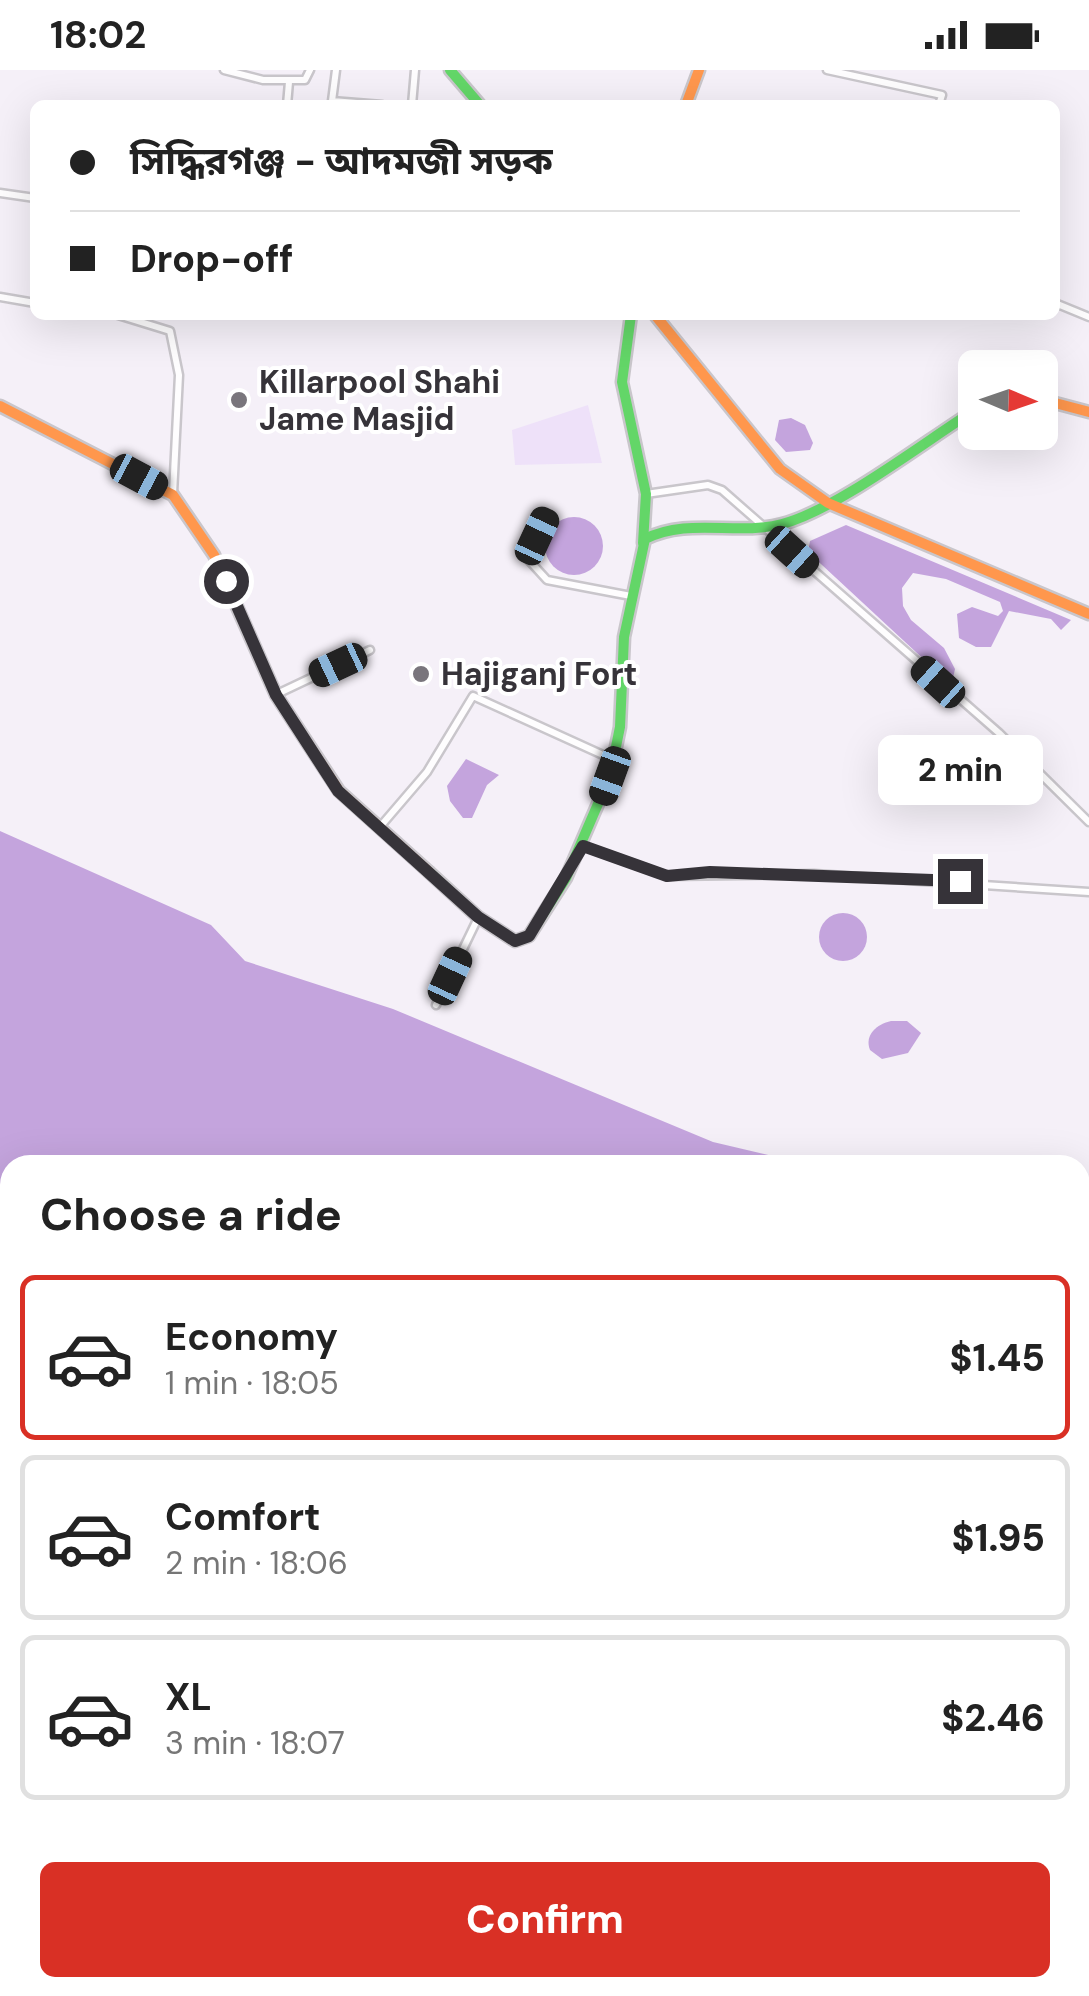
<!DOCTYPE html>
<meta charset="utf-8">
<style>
body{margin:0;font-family:"DM Sans","Noto Sans Bengali",sans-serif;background:#f6f6f6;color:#222;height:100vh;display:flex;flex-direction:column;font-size:38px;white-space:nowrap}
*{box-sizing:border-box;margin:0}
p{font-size:32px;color:#767676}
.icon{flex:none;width:55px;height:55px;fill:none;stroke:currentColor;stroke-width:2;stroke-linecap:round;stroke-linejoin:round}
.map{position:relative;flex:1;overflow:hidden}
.panel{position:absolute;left:0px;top:1085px;width:1090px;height:842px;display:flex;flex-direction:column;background:#fff;border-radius:30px 30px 0 0;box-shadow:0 10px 40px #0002}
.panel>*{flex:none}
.guide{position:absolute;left:30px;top:30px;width:1030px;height:220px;border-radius:15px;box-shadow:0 10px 40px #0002;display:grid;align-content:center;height:220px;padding:0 40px;background:#fff}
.needle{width:65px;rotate:92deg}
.buttons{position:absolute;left:958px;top:280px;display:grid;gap:20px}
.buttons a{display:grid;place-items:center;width:100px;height:100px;border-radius:15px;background:#fff;box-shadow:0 10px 40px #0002;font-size:50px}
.end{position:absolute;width:45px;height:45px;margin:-22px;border:12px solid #363339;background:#fff;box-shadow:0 0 0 5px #fff}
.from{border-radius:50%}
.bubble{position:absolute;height:70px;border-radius:15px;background:#fff;box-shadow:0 10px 40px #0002;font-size:32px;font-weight:800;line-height:70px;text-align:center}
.car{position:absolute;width:30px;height:60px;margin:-30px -15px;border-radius:12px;box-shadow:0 0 8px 2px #0007;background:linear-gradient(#222 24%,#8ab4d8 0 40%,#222 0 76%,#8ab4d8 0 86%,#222 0)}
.guide b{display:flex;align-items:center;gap:35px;height:95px;font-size:38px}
.guide b+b{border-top:2px solid #e0e0e0}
.guide i{width:25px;height:25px;background:#222}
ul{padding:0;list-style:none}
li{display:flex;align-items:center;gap:30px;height:165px;margin:0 20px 15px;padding:0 20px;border:5px solid #e0e0e0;border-radius:15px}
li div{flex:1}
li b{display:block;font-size:38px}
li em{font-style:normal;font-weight:800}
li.on{border-color:#d93025}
li>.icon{width:90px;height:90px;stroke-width:1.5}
h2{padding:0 40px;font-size:45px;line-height:120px}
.primary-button{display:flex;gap:20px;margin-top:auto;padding:20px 40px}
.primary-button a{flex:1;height:115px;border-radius:15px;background:#d93025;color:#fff;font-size:40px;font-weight:800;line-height:115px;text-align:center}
.status{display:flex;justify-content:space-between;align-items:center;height:70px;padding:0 50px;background:#fff;direction:ltr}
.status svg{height:28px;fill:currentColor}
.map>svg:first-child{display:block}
</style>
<div class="status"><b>18:02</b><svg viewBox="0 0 49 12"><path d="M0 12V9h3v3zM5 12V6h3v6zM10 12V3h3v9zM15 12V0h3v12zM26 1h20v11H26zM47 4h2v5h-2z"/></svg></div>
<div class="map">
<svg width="1089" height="1926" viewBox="0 0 1089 1926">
<rect width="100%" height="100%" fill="#f5f0f8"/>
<path fill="#eee1f9" d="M588,335l14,58 -87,2 -3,-35z"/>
<g fill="#c4a4dd">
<path d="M791,348l14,7 8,18 -3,7 -24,2 -11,-12 4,-20z"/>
<circle cx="574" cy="476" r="29"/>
<path d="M846,455l225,95 -10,10 -10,-11 -42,-8 -18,36h-15l-17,-9 -2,-24 15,-7 26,9 5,-5 -3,-9 -54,-23 -33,-6 -11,15 1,18 8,14 33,28 11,21 -2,9 -8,1 -137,-127 2,-11z"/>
<path d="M466,689l33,16 -12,10 -15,33h-9l-13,-17 -3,-15z"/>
<path d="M0,761l211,94 34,36 148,48 320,133 97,23h-800v91l-10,-5z"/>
<circle cx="843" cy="867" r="24"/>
<path d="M891,951h16l14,12 -13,20 -26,6 -12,-9c-6,-15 7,-26 21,-29z"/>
<path d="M1080,1192l9,1v337l-9,-3z"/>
</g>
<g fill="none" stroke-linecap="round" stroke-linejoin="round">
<defs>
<g id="street">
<path d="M224,0l39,10h42l5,-10"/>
<path d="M336,0l-4,31 50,4"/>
<path d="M827,0l115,25 -3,10"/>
<path d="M287,35l2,-23"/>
<path d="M412,35l3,-35"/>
<path d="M0,123l35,5"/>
<path d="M0,227l35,6"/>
<path d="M1055,233l34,14"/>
<path d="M118,245l52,16 9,44 -6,119"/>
<path d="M646,424l62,-9 14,5 277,243 90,89"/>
<path d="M547,444l-21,43 21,23 84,16"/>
<path d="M277,624l93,-44"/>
<path d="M379,758l48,-56 46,-76 141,64"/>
<path d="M583,776l84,30 147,-2 275,18"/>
<path d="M436,935l42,-87"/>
<path d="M0,1369l10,-40"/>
<path d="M0,1459l6,28 -6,33"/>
<path d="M1080,1703l9,-94"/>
<path d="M1080,1856h9"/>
<path d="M536,1918l19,8"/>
<path d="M756,1918l16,2 4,6"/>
<path d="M792,1918l31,8"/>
<path d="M294,1926l4,-8"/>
<path d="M375,1926l17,-5 70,5"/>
<path d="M501,1926l3,-8"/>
<path d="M646,1926l12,-8"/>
<path d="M828,1926l1,-8"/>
</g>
<g id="fast">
<path d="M450,0l30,35"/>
<path d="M631,245l-9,67 24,112 -3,49"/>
<path d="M429,802l49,45 37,24 14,-5 37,-58 44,-102 10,-49 4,-90 21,-98c44,-22 91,-3 137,-15 54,-14 142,-82 193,-114"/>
<path d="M0,1834l10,10"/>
</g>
<g id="slow">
<path d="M686,35l13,-35"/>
<path d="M655,245l125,154 48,34 261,111"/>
<path d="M1040,329l49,13"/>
<path d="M0,336l173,89 41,60 62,140 63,96 90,81"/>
<path d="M117,1918l10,8"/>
</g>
<g id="jam">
<path d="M0,1814l10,9"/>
<path d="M93,1918l10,8"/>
<path d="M251,1918l3,8"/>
</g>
</defs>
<use href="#street" stroke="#c9c6cb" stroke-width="11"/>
<use href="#fast" stroke="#c9c6cb" stroke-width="15"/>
<use href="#slow" stroke="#c9c6cb" stroke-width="15"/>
<use href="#jam" stroke="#c9c6cb" stroke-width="15"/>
<use href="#street" stroke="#fefdfe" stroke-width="6"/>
<use href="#fast" stroke="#63d668" stroke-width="10"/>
<use href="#slow" stroke="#ff974d" stroke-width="10"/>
<use href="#jam" stroke="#b3261e" stroke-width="10"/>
</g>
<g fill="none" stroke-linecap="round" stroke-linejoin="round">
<path stroke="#363339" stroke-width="12" d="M226,511l50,114 62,96 140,126 37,24 14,-5 54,-90 84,30 43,-4 250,9"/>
</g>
<g fill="#79757c" stroke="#fff" stroke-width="4">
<circle cx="239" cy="330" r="10"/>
<circle cx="421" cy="604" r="10"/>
</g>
<g text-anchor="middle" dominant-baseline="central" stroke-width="8" stroke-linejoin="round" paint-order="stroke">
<g font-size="32" font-weight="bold" fill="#363339" stroke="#fff" text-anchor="start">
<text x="259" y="312">Killarpool Shahi<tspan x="259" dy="37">Jame Masjid</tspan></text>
<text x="441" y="604">Hajiganj Fort</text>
</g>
</g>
</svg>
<div class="buttons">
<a><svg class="needle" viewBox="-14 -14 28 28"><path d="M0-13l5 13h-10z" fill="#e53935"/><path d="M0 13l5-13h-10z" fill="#767676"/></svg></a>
</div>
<i class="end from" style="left:226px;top:511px"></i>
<i class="end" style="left:960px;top:811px"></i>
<div class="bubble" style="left:878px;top:665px;width:165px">2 min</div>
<i class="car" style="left:139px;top:407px;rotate:118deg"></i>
<i class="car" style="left:537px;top:466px;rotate:25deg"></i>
<i class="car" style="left:792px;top:482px;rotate:132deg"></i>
<i class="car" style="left:338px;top:595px;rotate:245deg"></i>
<i class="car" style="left:938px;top:612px;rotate:312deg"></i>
<i class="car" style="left:610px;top:706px;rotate:200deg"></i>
<i class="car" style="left:450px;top:906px;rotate:25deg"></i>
<div class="guide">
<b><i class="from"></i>সিদ্ধিরগঞ্জ - আদমজী সড়ক</b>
<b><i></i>Drop-off</b>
</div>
<section class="panel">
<h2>Choose a ride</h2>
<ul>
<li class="on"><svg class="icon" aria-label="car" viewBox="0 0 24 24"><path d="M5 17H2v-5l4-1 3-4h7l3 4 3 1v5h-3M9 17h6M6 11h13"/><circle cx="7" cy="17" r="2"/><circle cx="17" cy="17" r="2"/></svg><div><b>Economy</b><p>1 min · 18:05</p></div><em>$1.45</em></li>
<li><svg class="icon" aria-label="car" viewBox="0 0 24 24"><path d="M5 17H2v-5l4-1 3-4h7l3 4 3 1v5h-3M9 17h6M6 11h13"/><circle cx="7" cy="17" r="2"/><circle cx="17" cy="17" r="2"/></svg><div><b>Comfort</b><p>2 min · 18:06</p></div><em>$1.95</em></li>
<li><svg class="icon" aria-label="car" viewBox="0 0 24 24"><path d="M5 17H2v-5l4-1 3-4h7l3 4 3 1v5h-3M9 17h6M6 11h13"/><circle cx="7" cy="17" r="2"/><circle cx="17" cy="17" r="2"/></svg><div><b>XL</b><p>3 min · 18:07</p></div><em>$2.46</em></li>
</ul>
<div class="primary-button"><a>Confirm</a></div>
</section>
</div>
